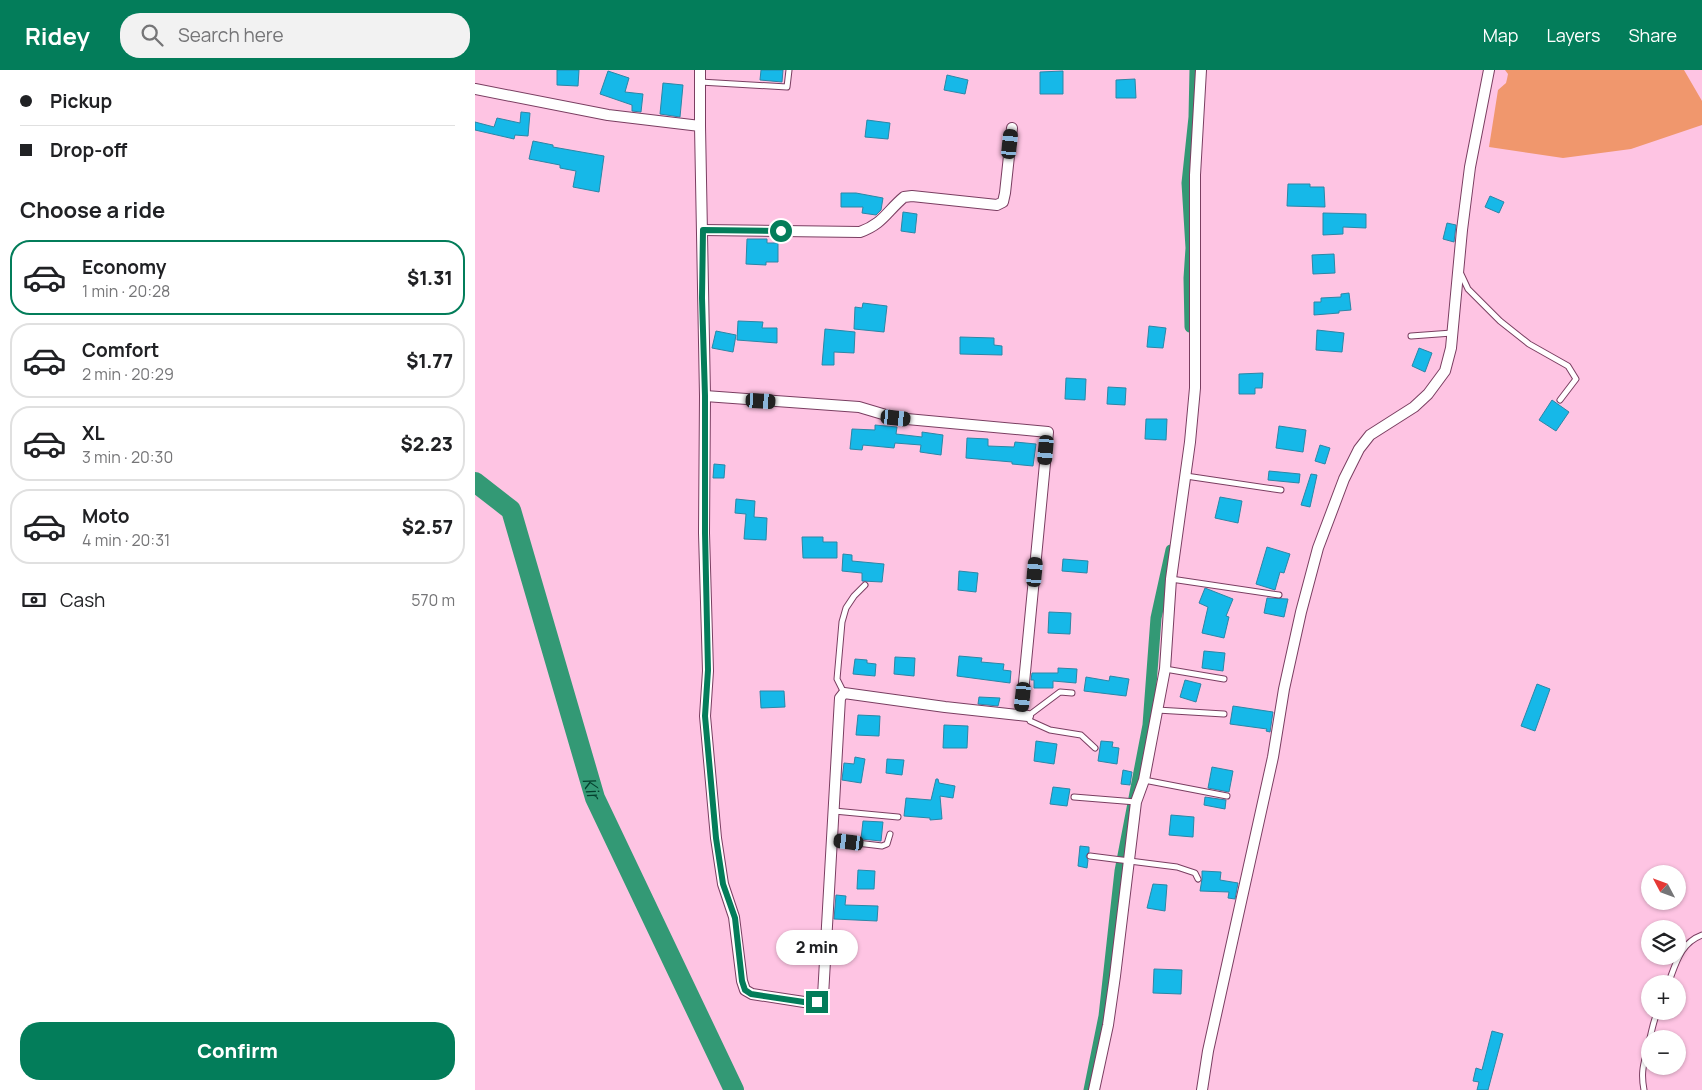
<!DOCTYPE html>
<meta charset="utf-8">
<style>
body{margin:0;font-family:Manrope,sans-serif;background:#f2f2f2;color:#202124;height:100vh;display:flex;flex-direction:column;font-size:19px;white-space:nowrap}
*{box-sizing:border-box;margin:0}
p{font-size:16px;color:#757577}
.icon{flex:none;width:28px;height:28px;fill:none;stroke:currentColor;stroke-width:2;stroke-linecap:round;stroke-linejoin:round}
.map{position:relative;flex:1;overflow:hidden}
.panel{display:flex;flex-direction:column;background:#fff;width:475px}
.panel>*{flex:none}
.top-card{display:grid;align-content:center;height:110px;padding:0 20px;background:#fff}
.needle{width:32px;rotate:311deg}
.controls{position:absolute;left:1166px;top:795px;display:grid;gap:10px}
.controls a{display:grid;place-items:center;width:45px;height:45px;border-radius:50%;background:#fff;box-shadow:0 1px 4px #0004;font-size:25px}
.end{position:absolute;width:22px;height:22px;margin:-11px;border:6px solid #037d5a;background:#fff;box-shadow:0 0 0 2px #fff}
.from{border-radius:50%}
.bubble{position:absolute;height:35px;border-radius:18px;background:#fff;box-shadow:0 1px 4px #0004;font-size:16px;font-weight:800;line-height:35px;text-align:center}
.car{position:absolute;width:15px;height:30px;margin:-15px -8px;border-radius:6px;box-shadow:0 0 4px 1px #0007;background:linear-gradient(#222 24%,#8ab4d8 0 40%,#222 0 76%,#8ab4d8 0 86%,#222 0)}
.top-card b{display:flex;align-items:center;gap:18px;height:48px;font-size:19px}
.top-card b+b{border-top:1px solid #e0e0e0}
.top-card i{width:12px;height:12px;background:#202124}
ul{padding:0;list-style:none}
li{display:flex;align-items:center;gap:15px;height:75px;margin:0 10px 8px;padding:0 10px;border:2px solid #e0e0e0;border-radius:20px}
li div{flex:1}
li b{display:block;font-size:19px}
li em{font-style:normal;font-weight:800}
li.on{border-color:#037d5a}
li>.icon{width:45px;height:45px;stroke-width:1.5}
h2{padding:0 20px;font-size:22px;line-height:60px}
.pay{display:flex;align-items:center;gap:12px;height:55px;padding:0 20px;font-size:19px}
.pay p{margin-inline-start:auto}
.primary-button{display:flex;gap:10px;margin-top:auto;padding:10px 20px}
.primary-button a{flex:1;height:58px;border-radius:20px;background:#037d5a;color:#fff;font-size:20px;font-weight:800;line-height:58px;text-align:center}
header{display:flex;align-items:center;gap:30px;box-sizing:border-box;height:70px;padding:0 25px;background:#037d5a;color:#fff}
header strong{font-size:24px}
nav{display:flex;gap:28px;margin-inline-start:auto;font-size:18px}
.search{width:350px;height:45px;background:#f2f2f2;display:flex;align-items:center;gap:12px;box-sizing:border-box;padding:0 18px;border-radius:20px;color:#757577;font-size:19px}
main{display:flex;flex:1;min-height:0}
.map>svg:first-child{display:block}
</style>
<header>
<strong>Ridey</strong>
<div class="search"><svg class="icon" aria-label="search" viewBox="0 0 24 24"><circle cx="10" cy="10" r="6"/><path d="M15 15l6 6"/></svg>Search here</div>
<nav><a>Map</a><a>Layers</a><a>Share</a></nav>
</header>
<main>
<section class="panel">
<div class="top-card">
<b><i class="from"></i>Pickup</b>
<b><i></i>Drop-off</b>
</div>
<h2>Choose a ride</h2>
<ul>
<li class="on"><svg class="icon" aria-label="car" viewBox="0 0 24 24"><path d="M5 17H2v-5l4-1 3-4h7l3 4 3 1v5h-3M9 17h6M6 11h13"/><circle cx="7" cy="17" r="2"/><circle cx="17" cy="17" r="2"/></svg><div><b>Economy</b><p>1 min · 20:28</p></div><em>$1.31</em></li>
<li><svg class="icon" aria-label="car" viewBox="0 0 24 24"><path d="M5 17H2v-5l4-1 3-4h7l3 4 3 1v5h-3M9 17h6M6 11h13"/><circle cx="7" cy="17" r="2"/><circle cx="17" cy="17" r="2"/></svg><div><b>Comfort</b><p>2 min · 20:29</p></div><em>$1.77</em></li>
<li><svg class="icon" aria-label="car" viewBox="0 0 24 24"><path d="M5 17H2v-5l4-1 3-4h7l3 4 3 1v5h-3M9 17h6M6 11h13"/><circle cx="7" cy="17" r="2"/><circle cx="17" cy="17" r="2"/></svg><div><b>XL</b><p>3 min · 20:30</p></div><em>$2.23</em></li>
<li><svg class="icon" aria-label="car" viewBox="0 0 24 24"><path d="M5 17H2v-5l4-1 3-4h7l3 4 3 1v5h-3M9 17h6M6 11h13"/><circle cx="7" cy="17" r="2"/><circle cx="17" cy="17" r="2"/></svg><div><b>Moto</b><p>4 min · 20:31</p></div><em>$2.57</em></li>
</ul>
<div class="pay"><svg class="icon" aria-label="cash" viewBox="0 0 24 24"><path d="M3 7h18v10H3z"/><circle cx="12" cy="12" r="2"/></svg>Cash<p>570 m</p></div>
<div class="primary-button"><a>Confirm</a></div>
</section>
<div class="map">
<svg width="1227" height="1020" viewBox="0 0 1227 1020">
<rect width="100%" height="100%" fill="#fec4e3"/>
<path fill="#f0976d" d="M1030,0h179l18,31v24l-71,24 -68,9 -74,-11 9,-57 8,-7 1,-4 1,-5z"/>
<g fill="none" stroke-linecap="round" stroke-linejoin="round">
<g stroke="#339975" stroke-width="11">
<path d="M715,257l-1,-49 2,-30 -4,-65 7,-66 1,-47"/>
<path d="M614,1020l15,-74 16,-145 28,-146 8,-107 15,-68"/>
</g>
<path stroke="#339975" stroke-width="20" id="s1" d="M0,412l36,28 84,288 139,292"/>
</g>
<g fill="#16b8e8" stroke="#2c86a6">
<path d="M82,0h22l-1,16 -21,-1z"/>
<path d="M286,0h22l-1,12 -22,-2z"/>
<path d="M133,1l21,7 -4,14 18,2 -2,18 -9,-1v-6l-32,-11z"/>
<path d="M588,1v23h-23v-22z"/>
<path d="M472,5l21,5 -3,14 -21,-4z"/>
<path d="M660,9l1,19h-20v-18z"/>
<path d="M188,13l20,2 -3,32 -20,-3z"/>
<path d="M46,42l9,1 -2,23 -13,-1 -1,4 -39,-9v-8l19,5 3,-9 23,5z"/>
<path d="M392,50l23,3 -2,16 -23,-2z"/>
<path d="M58,71l20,4v2l51,9 -5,36 -26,-5 3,-16 -16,-3v-3l-31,-6z"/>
<path d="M813,114h22v3h14l1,20 -38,-1z"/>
<path d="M366,123h15l27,5 -2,12 -5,5 -14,-2 1,-6h-22z"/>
<path d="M1015,126l14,6 -5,11 -14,-6z"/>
<path d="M428,142l14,2 -2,19 -14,-2z"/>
<path d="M848,143l43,1v14l-23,-1v7l-20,1z"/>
<path d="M972,153l9,2 -2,17 -11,-3z"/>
<path d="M272,169h20v4h11v19h-12v3l-20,-1z"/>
<path d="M859,184l1,19 -22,1 -1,-19z"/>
<path d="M874,223l2,17 -12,1v2l-25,2v-13h7v-4l20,-1v-3z"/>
<path d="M388,233l24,3 -3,26 -30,-3 1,-22 7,1z"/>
<path d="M263,251l25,1 -1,6h15v15l-40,-3z"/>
<path d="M674,256l17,2 -3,20 -16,-1z"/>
<path d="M350,259l30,3 -1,21 -20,-1v13h-12z"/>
<path d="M842,260l27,3 -2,19 -26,-2z"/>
<path d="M241,261l20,4 -3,17 -21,-4z"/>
<path d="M485,267l34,1v7l8,1v9l-42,-1z"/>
<path d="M944,278l13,5 -7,19 -13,-6z"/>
<path d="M788,303l-1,15h-7v6h-16v-20z"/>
<path d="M591,308l20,1 -1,21 -20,-1z"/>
<path d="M633,317l18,1 -1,17 -18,-1z"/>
<path d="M1077,330l17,12 -13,19 -17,-11z"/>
<path d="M671,349h21l-1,21 -21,-1z"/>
<path d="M400,355l22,2 -1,7 26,3v-5l21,3 -2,20 -21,-3 1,-7 -26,-2 -1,5 -31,-3 -1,5 -12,-1 2,-20 23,1z"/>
<path d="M804,356l27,4 -3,22 -27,-4z"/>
<path d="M492,368l21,1v7l26,1 1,-5 21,2 -3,22 -21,-2v-2l-46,-4z"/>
<path d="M845,375l10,3 -5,16 -10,-3z"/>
<path d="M239,394l11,1 -1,13h-11z"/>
<path d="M794,401l31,3 -1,9 -31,-3z"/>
<path d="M836,404l6,1 -7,32 -9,-2z"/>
<path d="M745,427l22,4 -4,22 -23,-5z"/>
<path d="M261,429l19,2 -1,16 13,1 -1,22 -22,-1 2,-25 -11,-1z"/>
<path d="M327,467h21v5h14v16h-34z"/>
<path d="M792,477l23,7 -6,19 -4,-1 -5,18 -19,-6z"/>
<path d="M368,484l9,1v6l32,3 -2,18 -20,-1v-8l-20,-2z"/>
<path d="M588,489l25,2 -1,12 -25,-2z"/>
<path d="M484,501l19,2 -2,19 -18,-2z"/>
<path d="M730,518l28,11 -7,17 3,1 -5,21 -22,-5 6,-26 -9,-4z"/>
<path d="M792,528l21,1 -4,18 -20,-4z"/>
<path d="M574,542l22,1 -1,21 -22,-1z"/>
<path d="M729,581l21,2 -2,18 -21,-3z"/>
<path d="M484,586l23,2 -1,4 23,2 -1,6 8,1 -1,12 -53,-7z"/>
<path d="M420,587l20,1 -1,18 -20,-2z"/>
<path d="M380,589l12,1v3l9,1 -1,12 -22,-2z"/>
<path d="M583,598l19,1 -1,14 -23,-2v7h-19v-8h-3l1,-7h26z"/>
<path d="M635,606l19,3 -3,17 -42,-5 2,-14 23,4z"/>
<path d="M710,610l16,4 -5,18 -16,-5z"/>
<path d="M1062,614l13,5 -15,42 -14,-5z"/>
<path d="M285,621h24l1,16 -24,1z"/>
<path d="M504,627l21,1 -2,8 -20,-2z"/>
<path d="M758,636l40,6 -3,20 -4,-1 1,-2 -37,-5z"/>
<path d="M383,645l22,1 -1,20 -23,-1z"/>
<path d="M469,655l24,1 -1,22h-24z"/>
<path d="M561,671l21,3 -3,20 -20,-3z"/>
<path d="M626,671l12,1 -1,5 7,1 -2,16 -19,-3z"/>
<path d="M380,687l10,2 -4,24 -19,-3 2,-17 10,1z"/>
<path d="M412,689l17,1 -2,15 -16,-2z"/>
<path d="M737,697l21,4 -4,21 -21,-4z"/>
<path d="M648,700l9,2 -2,13 -9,-1z"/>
<path d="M461,709h2l1,4 16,3 -2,12 -13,-2 2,23 -12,1v-2l-26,-2 2,-18 25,2z"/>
<path d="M578,717l17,2 -3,17 -17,-2z"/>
<path d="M730,727l21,3 -1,9 -21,-4z"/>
<path d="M696,745l23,2 -1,20 -24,-2z"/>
<path d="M388,751l20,1 -2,19 -20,-2z"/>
<path d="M605,776l9,1v5l-3,4 2,4 -1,8 -9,-2z"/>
<path d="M383,800l17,1 -1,18h-17z"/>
<path d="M727,801l19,1 -1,8 18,3 -3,16 -7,-1 1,-6 -29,-1 2,-12z"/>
<path d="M678,814l14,1 -2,26 -18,-3z"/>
<path d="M361,825l10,1 -1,9 33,1 -1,15 -43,-2z"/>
<path d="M679,899l28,1 -1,24 -28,-1z"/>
<path d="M1017,961l11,3 -15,56h-11l2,-8 -6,-1 3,-13 6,2z"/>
</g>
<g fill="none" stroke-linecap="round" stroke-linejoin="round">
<defs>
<g id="lane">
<path d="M225,12l87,5 2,-17"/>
<path d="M986,204l7,15 32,32 29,23 39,22 8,13 -16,21"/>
<path d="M936,266l41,-3"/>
<path d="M711,406l95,14"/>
<path d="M696,509l108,16"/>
<path d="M690,599l59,10"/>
<path d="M369,623l-7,-14 5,-57 4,-14 8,-12 11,-11"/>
<path d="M597,623l-12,-1 -32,24 2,5 20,9 31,5 14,13"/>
<path d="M682,640l67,4"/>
<path d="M669,710l83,16"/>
<path d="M599,727l62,5"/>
<path d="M359,741l64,6"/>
<path d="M357,770l50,6 5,-2 3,-10"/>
<path d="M615,786l87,11 18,6 3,6"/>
<path d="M1193,914c8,-20 12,-41 34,-49"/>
<path d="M1169,1020c-4,-21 1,-28 5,-48 3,-11 4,-21 9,-31"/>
</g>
<g id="street">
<path d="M225,0v56"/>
<path d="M0,19l133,26 92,11 5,270 -1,137 4,138 -3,45 11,122 7,46 11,33 8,64 3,9 7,4 52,8h13l6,-6 17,-298 4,-5 101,14 83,9"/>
<path d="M228,160l157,2c23,-8 27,-21 44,-35l8,-1 85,9 6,-3 2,-9 7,-65"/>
<path d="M230,326l154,11 37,11 152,14 -27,282"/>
<path d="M619,1020l14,-65 7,-49 21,-174 8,-22 21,-111 6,-90 19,-137 5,-54v-213l6,-105"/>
<path d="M727,1020l6,-39 65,-294 11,-68 17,-77 17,-64 26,-69 15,-30 11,-14 44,-28 14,-13 17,-23 6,-23 11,-118 8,-63 19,-97"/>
</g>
</defs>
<use href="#lane" stroke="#7a3e61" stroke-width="7"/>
<use href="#street" stroke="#7a3e61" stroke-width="12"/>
<use href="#lane" stroke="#fff" stroke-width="5"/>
<use href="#street" stroke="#fff" stroke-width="10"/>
</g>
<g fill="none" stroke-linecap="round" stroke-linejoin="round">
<path stroke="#037d5a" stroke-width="6" d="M306,161l-78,-1 -1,68 3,98v137l3,137 -3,46 11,122 7,46 12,34 7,63 3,9 6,4 53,8h13"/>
</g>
<g text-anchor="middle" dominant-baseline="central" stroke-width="4" stroke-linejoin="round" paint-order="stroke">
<g font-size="18" font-style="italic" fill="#05402e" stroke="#fec4e3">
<text stroke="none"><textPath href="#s1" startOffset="335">Kir</textPath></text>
</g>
</g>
</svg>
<div class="controls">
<a><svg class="needle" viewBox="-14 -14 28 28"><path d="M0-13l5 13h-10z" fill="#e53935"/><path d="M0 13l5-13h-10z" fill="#757577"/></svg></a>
<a><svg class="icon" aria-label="layers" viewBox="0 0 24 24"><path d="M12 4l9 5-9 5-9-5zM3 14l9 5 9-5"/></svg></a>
<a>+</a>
<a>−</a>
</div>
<i class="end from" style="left:306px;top:161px"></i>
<i class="end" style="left:342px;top:932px"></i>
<div class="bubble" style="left:301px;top:860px;width:82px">2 min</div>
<i class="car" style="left:535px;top:74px;rotate:6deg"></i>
<i class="car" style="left:286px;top:331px;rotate:93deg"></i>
<i class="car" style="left:421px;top:348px;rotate:96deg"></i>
<i class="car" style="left:571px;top:380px;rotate:185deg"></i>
<i class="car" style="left:560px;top:502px;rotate:5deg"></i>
<i class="car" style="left:548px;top:627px;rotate:186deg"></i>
<i class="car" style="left:374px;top:772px;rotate:277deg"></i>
</div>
</main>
